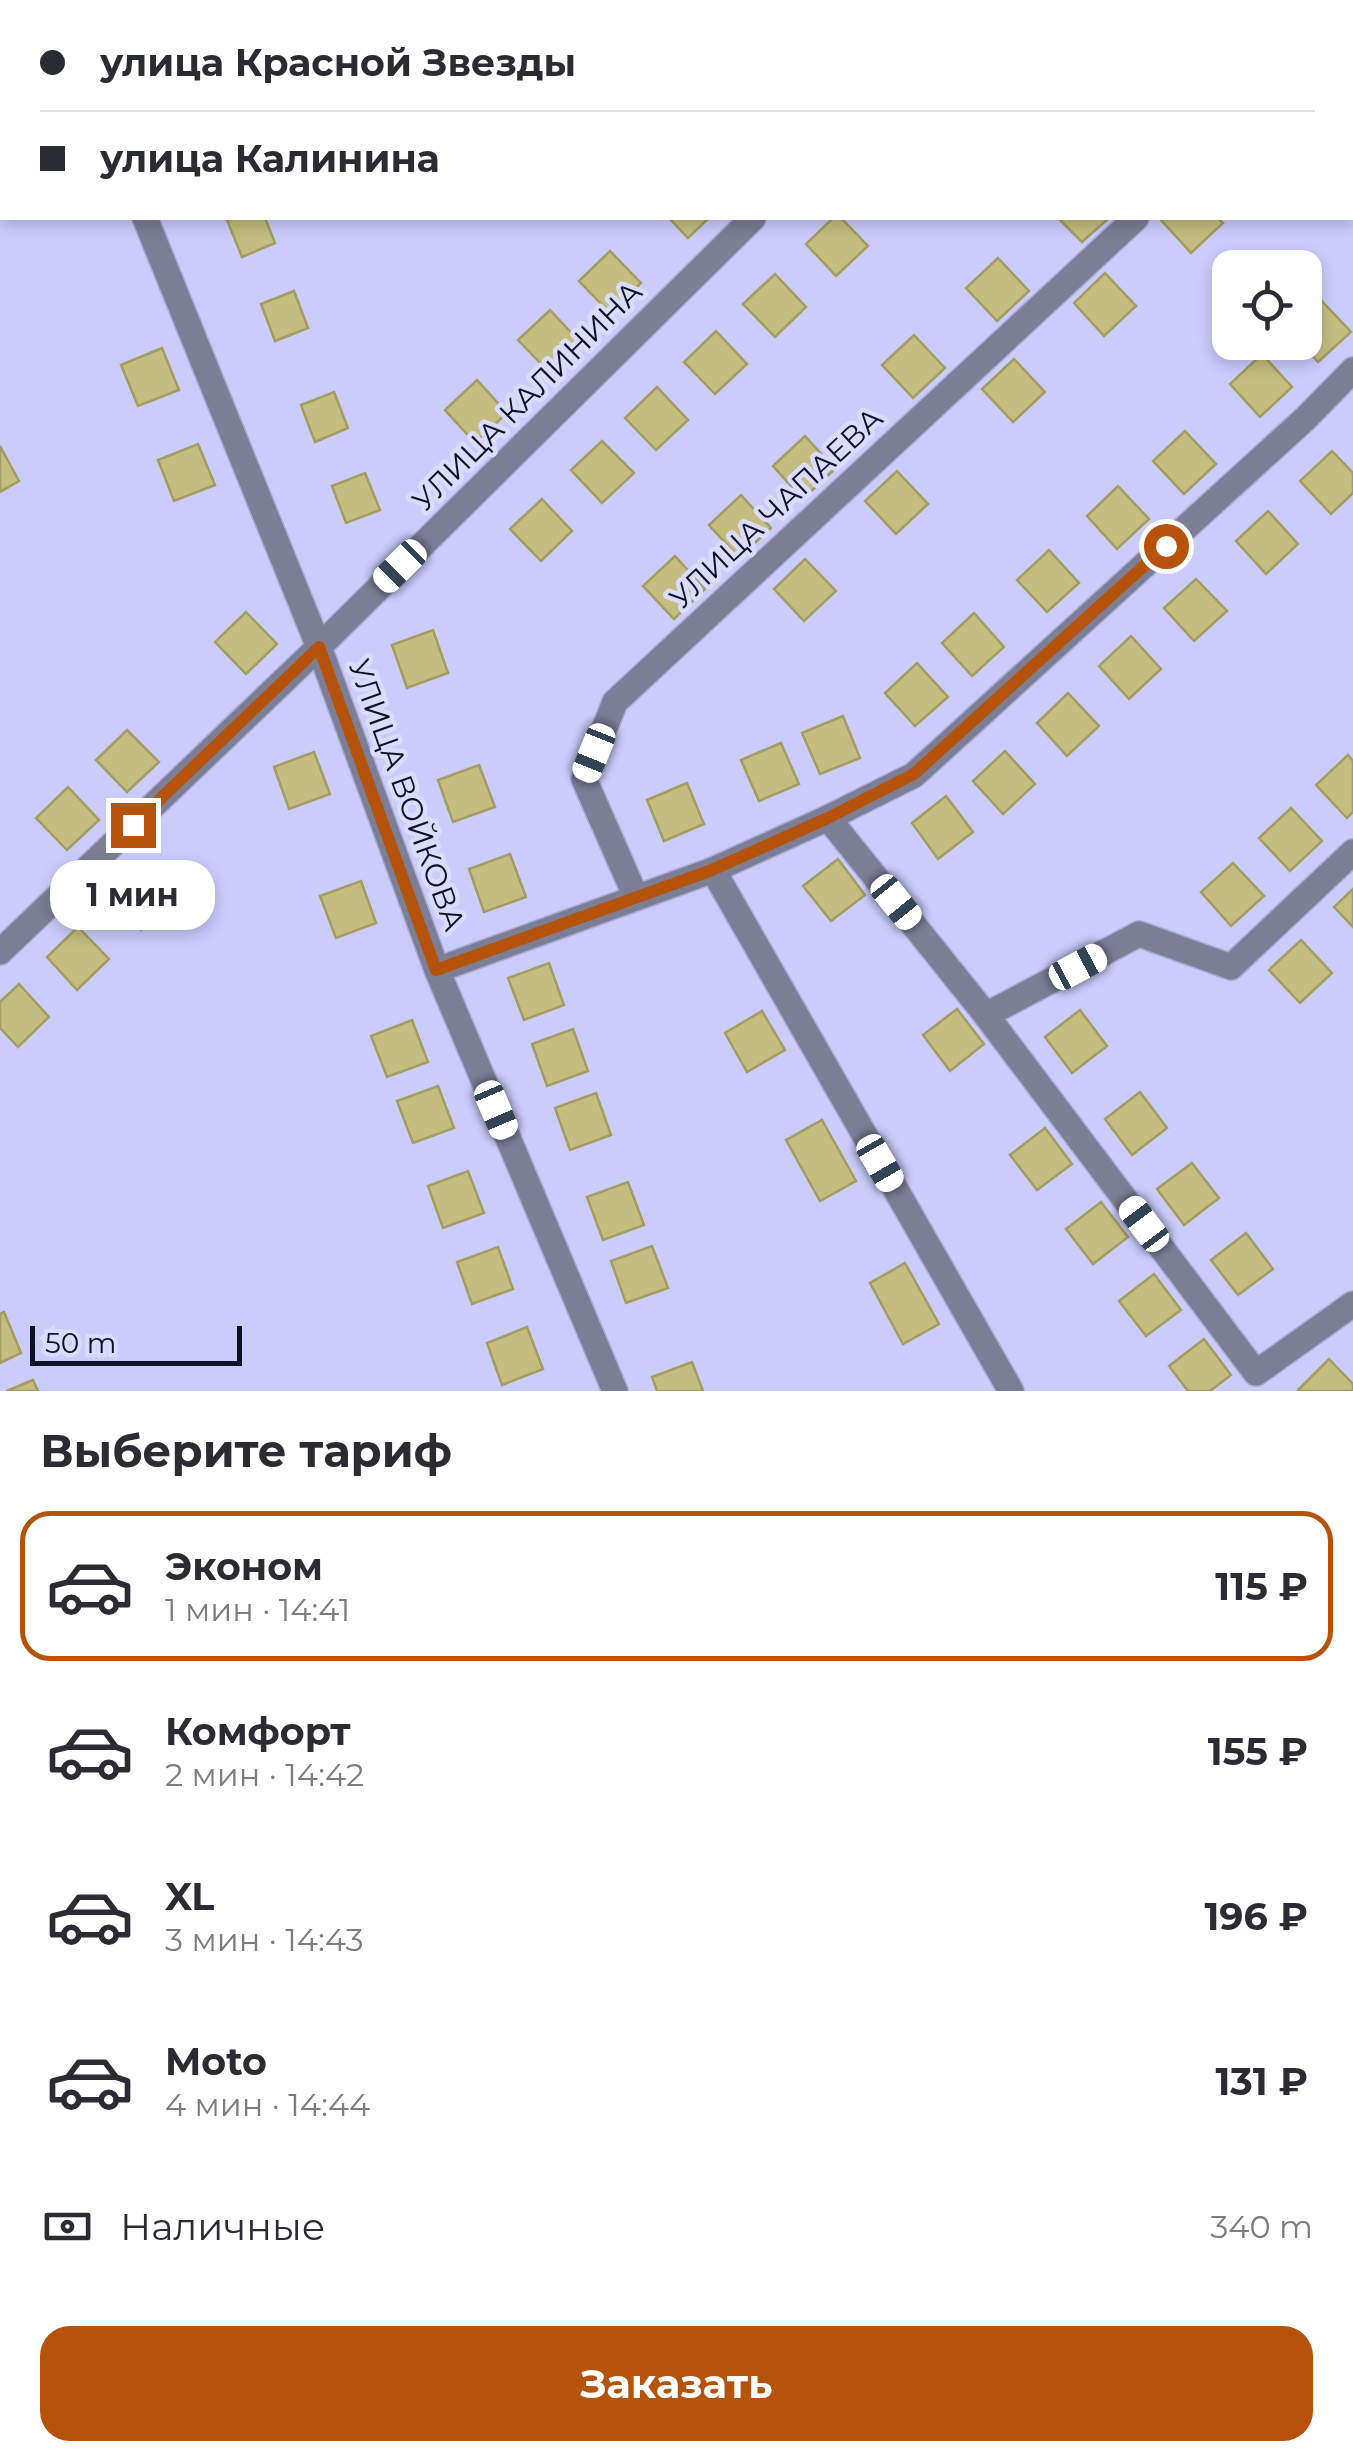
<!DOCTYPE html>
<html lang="ru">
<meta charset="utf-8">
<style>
body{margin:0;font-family:Montserrat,sans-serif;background:#f2f2f3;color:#2b2b33;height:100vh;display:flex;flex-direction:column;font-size:38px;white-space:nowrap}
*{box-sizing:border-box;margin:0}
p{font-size:32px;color:#7c7c81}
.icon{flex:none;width:55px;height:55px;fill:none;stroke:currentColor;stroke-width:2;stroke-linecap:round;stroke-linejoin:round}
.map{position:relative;height:1391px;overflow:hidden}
.side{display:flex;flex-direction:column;background:#fff;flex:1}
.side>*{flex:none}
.top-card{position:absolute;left:0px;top:0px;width:1355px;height:220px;box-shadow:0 5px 15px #0003;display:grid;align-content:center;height:220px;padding:0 40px;background:#fff}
.fabs{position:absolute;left:1212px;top:250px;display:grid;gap:20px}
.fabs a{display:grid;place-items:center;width:110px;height:110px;border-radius:20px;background:#fff;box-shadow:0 5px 15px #0003;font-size:50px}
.scale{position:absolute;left:30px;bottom:25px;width:212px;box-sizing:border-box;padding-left:10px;border:5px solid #111125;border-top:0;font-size:28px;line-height:35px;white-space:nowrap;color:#111125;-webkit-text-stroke:8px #d9dbff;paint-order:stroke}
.end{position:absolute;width:45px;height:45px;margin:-22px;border:12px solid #b45309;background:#fff;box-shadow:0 0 0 5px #fff}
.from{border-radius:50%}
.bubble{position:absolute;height:70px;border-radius:30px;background:#fff;box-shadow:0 5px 15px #0003;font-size:32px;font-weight:700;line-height:70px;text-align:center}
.car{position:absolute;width:30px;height:60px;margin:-30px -15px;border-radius:12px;box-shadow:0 0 8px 2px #0007;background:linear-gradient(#fff 24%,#345 0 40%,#fff 0 76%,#345 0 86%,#fff 0)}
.top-card b{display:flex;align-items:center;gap:35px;height:95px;font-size:38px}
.top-card b+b{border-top:2px solid #e1e1e2}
.top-card i{width:25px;height:25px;background:#2b2b33}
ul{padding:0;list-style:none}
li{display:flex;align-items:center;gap:30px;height:150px;margin:0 20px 15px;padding:0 20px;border:5px solid transparent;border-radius:30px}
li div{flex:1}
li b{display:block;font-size:38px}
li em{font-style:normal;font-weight:700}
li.on{border-color:#b45309}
li>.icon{width:90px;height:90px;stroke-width:1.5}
h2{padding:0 40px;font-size:45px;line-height:120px}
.pay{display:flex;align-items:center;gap:25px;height:110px;padding:0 40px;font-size:38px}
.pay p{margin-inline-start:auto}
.button{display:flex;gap:20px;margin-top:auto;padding:20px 40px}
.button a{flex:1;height:115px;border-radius:30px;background:#b45309;color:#fff;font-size:40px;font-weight:700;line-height:115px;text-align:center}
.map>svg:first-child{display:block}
</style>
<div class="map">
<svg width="1353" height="1391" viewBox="0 0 1353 1391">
<rect width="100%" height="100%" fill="#cacdfc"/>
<g fill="#c4bd7f" stroke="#a49c60" stroke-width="2.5">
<path d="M233,218h32l10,25 -33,14 -15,-37z"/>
<path d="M669,218h40l-21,20z"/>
<path d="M833,218h8l27,28 -32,30 -30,-32z"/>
<path d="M1058,218h51l-27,24z"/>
<path d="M1163,218h55l5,5 -32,30 -30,-33z"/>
<path d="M610,251l31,32 -31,30 -31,-32z"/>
<path d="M998,258l31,33 -32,30 -31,-33z"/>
<path d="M1105,273l31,33 -32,30 -30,-33z"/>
<path d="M775,274l31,33 -31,30 -32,-33z"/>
<path d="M294,291l14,37 -33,13 -14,-37z"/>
<path d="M1320,299l31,33 -33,30 -18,-20h5v-29z"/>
<path d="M550,310l30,32 -31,30 -31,-32z"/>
<path d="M716,331l31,33 -32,30 -31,-32z"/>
<path d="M914,335l31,33 -32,30 -31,-33z"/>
<path d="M162,348l17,42 -41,16 -17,-41z"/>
<path d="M1262,354l30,33 -32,30 -30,-33z"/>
<path d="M1014,359l31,33 -32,30 -31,-33z"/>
<path d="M477,380l30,33 -32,30 -30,-33z"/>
<path d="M657,387l31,33 -32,30 -31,-32z"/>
<path d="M334,392l14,36 -33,14 -14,-37z"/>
<path d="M1185,431l31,33 -32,30 -31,-33z"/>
<path d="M805,436l30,33 -32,30 -30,-33z"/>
<path d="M602,441l32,32 -32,30 -31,-33z"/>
<path d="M198,444l17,41 -41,16 -16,-41z"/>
<path d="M0,446l19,35 -19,11z"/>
<path d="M1332,451l21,22v20l-22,21 -31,-33z"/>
<path d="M897,471l31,33 -32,30 -31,-33z"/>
<path d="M365,473l15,37 -34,13 -14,-37z"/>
<path d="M1118,486l31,33 -32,30 -30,-33z"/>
<path d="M741,495l30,33 -32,30 -30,-33z"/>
<path d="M542,499l30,32 -31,30 -31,-32z"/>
<path d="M1268,511l30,33 -32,30 -30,-33z"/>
<path d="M1049,550l30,33 -32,29 -30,-32z"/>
<path d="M675,556l30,33 -31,30 -31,-33z"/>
<path d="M805,559l31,32 -32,30 -30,-32z"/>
<path d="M1196,579l31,32 -33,30 -30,-33z"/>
<path d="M246,612l31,32 -31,30 -31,-32z"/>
<path d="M974,613l30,34 -32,29 -30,-33z"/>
<path d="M433,630l15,43 -41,15 -15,-43z"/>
<path d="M1131,636l30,33 -32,30 -30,-33z"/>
<path d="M917,663l31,34 -33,29 -30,-33z"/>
<path d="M1068,693l31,33 -32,30 -30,-33z"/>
<path d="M843,716l17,42 -40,16 -18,-41z"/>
<path d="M127,730l32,32 -32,30 -31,-32z"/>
<path d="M781,743l18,41 -40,17 -18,-41z"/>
<path d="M1005,751l30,33 -32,30 -30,-33z"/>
<path d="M314,752l16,42 -41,15 -15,-42z"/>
<path d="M1348,755l5,6v51l-6,6 -31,-33z"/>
<path d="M479,765l16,42 -42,15 -15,-42z"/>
<path d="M687,783l17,41 -40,17 -17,-41z"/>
<path d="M68,787l31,33 -32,30 -31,-32z"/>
<path d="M946,796l27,36 -35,27 -26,-36z"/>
<path d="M1291,808l31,33 -32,30 -31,-33z"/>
<path d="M510,854l16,43 -42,15 -15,-43z"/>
<path d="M838,859l27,36 -34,26 -28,-35z"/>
<path d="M1233,863l31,33 -33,30 -30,-34z"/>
<path d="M141,868l31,32 -31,30 -31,-32z"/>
<path d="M361,881l15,42 -40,15 -16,-42z"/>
<path d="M1353,889v38l-19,-20z"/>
<path d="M78,927l31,32 -32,31 -30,-33z"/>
<path d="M1301,940l31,33 -32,30 -31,-33z"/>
<path d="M549,963l15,42 -40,15 -16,-42z"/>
<path d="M19,984l30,33 -31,30 -18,-19v-26z"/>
<path d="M957,1009l27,35 -34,27 -27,-36z"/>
<path d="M1080,1010l27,36 -35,27 -27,-36z"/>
<path d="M762,1011l23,39 -38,22 -22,-39z"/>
<path d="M412,1020l16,42 -41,15 -16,-41z"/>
<path d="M573,1029l15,42 -41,15 -15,-42z"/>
<path d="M438,1086l16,42 -41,15 -16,-42z"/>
<path d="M1140,1092l27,36 -35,27 -27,-36z"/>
<path d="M596,1093l15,42 -41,15 -15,-42z"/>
<path d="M822,1120l34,61 -36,20 -34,-61z"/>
<path d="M1045,1128l27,36 -35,26 -27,-35z"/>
<path d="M1192,1163l27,35 -35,27 -27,-36z"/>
<path d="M468,1171l16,42 -41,15 -15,-42z"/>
<path d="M628,1182l16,43 -41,15 -16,-43z"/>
<path d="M1101,1202l27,35 -35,27 -27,-35z"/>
<path d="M1246,1233l27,36 -35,26 -27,-35z"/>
<path d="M652,1246l16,42 -42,15 -15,-42z"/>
<path d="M498,1247l15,42 -41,15 -15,-42z"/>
<path d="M905,1263l34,61 -36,20 -33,-61z"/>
<path d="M1154,1274l27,36 -35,26 -27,-35z"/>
<path d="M4,1312l17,41 -21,10v-49z"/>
<path d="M527,1327l16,42 -41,16 -15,-42z"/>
<path d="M1204,1339l27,36 -21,16h-22l-19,-25z"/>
<path d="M1329,1359l24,25v7h-54l-1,-1z"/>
<path d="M692,1362l11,29h-46l-5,-14z"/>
<path d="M33,1380l5,11h-31z"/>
</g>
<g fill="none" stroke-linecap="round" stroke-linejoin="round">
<defs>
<g id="street">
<path d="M57,0l1,2"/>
<path d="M1257,0l2,2"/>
<path d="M970,2l2,-2"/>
<path d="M1352,19l1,-1"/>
<path d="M1352,128l1,1"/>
<path d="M145,218l174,429 118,323 178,421"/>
<path d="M828,818l158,197 153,-81 92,33 122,-115"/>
<path d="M713,870l298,521"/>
<path d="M636,897l-52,-118 31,-77 521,-484"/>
<path d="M0,952l319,-305 434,-429"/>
<path d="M437,970l276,-100 115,-52 86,-43 392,-357 47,-48"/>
<path d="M986,1015l270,358 97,-69"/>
</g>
</defs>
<use href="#street" stroke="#a9abd5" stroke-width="28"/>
<use href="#street" stroke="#7c7e96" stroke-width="25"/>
</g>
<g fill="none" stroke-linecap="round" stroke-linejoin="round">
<path stroke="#b45309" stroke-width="12" d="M133,825l186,-178 117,323 276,-100 116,-52 86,-44 252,-228"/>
</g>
<g text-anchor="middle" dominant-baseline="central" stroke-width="9" stroke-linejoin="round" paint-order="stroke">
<g font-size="30" fill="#111125" stroke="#d9dbff">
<text transform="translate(527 396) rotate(-45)">УЛИЦА КАЛИНИНА</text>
<text transform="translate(776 508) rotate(-43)">УЛИЦА ЧАПАЕВА</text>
<text transform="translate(407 795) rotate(70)">УЛИЦА ВОЙКОВА</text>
</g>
</g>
</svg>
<div class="fabs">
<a><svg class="icon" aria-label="locate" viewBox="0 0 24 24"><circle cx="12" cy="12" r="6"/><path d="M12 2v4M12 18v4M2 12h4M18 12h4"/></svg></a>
</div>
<div class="scale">50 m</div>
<i class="end from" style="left:1166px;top:546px"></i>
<i class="end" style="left:133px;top:825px"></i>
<div class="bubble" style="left:50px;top:860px;width:165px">1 мин</div>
<i class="car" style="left:400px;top:566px;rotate:225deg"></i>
<i class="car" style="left:594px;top:753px;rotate:202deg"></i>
<i class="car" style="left:896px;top:902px;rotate:141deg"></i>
<i class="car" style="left:1078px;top:967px;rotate:62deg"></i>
<i class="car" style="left:496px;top:1110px;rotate:157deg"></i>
<i class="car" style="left:880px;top:1163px;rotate:150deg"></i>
<i class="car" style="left:1144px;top:1224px;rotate:323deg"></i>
<div class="top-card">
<b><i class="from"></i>улица Красной Звезды</b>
<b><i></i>улица Калинина</b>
</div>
</div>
<section class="side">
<h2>Выберите тариф</h2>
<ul>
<li class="on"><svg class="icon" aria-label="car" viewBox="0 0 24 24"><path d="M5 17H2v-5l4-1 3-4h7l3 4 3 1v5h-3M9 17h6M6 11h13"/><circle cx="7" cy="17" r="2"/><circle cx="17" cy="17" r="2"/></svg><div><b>Эконом</b><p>1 мин · 14:41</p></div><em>115 ₽</em></li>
<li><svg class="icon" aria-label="car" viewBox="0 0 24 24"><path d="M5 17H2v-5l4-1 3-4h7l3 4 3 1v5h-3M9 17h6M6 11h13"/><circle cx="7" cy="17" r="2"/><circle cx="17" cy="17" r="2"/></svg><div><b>Комфорт</b><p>2 мин · 14:42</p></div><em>155 ₽</em></li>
<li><svg class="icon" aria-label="car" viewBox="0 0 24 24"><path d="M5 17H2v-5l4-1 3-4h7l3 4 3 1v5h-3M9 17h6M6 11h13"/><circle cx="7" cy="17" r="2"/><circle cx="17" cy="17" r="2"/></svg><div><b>XL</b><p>3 мин · 14:43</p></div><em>196 ₽</em></li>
<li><svg class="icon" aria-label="car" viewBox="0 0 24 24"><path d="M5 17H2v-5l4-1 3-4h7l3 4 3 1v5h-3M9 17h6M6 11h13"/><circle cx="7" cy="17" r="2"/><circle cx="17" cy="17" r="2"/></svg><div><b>Moto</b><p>4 мин · 14:44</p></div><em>131 ₽</em></li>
</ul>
<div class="pay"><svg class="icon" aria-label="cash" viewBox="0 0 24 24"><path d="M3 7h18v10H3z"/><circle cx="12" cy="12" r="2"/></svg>Наличные<p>340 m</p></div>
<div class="button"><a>Заказать</a></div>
</section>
